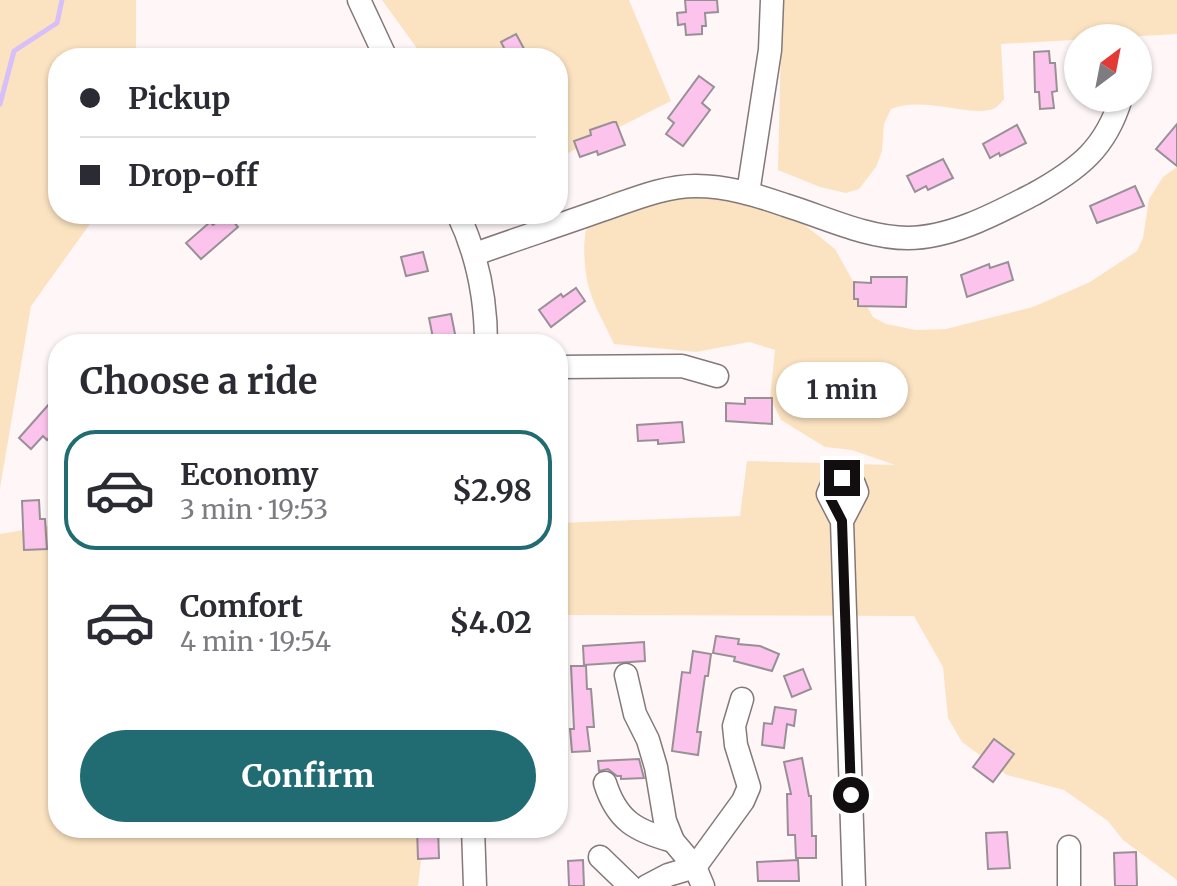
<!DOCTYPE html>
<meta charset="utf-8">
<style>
body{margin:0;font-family:Merriweather,serif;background:#f7f7f7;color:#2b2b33;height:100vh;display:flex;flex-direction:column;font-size:30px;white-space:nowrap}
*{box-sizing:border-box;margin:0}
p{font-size:26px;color:#7c7c81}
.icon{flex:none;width:44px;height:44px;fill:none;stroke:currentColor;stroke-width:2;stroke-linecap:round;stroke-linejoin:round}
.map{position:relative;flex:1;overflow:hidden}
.sheet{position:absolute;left:48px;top:334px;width:520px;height:504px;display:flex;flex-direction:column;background:#fff;border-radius:32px;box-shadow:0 2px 6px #0004}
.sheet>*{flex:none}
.hud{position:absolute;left:48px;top:48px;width:520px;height:176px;border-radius:32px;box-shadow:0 2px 6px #0004;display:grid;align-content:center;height:176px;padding:0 32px;background:#fff}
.needle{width:52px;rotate:32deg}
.controls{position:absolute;left:1064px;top:24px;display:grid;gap:16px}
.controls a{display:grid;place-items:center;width:88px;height:88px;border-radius:50%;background:#fff;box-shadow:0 2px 6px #0004;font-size:40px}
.end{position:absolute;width:36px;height:36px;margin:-18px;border:10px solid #120d0e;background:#fff;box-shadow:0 0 0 4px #fff}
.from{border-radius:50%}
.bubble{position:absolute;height:56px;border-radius:28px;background:#fff;box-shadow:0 2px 6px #0004;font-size:26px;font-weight:700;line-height:56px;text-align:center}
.hud b{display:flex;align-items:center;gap:28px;height:76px;font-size:30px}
.hud b+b{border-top:2px solid #e1e1e2}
.hud i{width:20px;height:20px;background:#2b2b33}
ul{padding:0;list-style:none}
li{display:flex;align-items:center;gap:24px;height:120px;margin:0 16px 12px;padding:0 16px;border:4px solid transparent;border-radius:32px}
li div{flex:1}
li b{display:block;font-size:30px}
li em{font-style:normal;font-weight:700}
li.on{border-color:#216c73}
li>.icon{width:72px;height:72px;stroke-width:1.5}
h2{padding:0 32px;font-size:36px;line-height:96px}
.button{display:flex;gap:16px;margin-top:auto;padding:16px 32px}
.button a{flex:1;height:92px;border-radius:48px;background:#216c73;color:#fff;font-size:32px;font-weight:700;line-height:92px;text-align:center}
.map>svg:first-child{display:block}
</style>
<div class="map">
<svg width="1177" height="886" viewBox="0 0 1177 886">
<rect width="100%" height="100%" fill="#fef6f7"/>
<g fill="#fbe3c1">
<path d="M0,0h136v58h-78v156h39l-66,92 -31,182z"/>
<path d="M382,0h247l42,101 -113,57v-100h-134z"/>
<path d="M782,0h395v34l-176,10 3,55c0,1 -8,9 -9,9 -21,11 -70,-13 -104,1l-7,15 -2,27 -6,16 -17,22 -13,4 -26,-6 -42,-17z"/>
<path d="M1177,167v713l-54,-40 -15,-19 -44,-31 -57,-15 -45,-33 -14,-24 -5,-51 -29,-51 -356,-1v-92l182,-7 7,-55 148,4 -43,-15 -27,-3 -44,-27 -11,-22 5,-48 -26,-8 -53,10 -82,-8c-9,-20 -23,-42 -27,-64 -6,-33 -5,-80 32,-90l157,12 59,47 38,68 13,7 30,6 30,-1 87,-22 57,-25 47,-31 6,-13 6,-39 14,-22z"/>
<path d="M58,524v304h367l-7,58h-418v-352z"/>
</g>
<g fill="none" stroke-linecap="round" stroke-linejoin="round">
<path stroke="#d7c0f9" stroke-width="5" d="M0,104l14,-53 43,-28 5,-23"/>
</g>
<g fill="#fcc4ec" stroke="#999096" stroke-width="2">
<path d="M685,0h32l1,12 -13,1 1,13h-4v8l-16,1 -1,-11 -7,1 -1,-12 9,-1z"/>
<path d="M516,34l13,24h-20l-8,-16z"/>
<path d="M1049,51l1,12h5l2,28 -5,1 2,16 -14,1 -1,-17h-4l-1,-40z"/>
<path d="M699,76l15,11 -12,16 8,7 -27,36 -17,-12 8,-11 -6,-5z"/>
<path d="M613,122h3l9,23 -27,10 -1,-4 -17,6 -6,-16 17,-6 -1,-5z"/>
<path d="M1177,124v42l-21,-17z"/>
<path d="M1017,125l9,18 -26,13 -1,-3 -9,5 -7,-14z"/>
<path d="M943,159l10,19 -25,12 -2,-4 -11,6 -8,-16z"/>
<path d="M1135,186l9,20 -47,17 -7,-17z"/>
<path d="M227,214l11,13 -37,32 -15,-16 24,-21 3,3z"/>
<path d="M423,252l5,19 -22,5 -5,-19z"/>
<path d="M1008,262l5,18 -46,17 -6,-22 28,-11 1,4z"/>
<path d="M871,277h36l-1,30 -48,-1v-7h-4v-17l17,1z"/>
<path d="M576,288l9,13 -34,26 -12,-17 22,-16 2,3z"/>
<path d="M451,314l5,25 -22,4 -5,-25z"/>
<path d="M58,394v34l-11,12 -4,-4 -12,13 -12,-11z"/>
<path d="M745,398h27v26l-46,-3v-18l19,1z"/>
<path d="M682,422l2,20 -26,2v-4l-20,1 -1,-16z"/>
<path d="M39,500l1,19h5l2,30 -23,1 -2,-49z"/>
<path d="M716,636l23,3 -1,5 22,2 19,8 -7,17 -38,-10 1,-4 -22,-4z"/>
<path d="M644,642l1,19 -61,4 -1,-19z"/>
<path d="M693,651l18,3 -3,22h-3l-8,56h4l-3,23 -26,-4 10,-79 8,1z"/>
<path d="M571,666h15l1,23h4l3,38h-7l3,24 -18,1 -2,-23h4z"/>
<path d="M803,669l8,20 -19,8 -8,-21z"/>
<path d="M775,707l21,3 -2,16 -7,-2 -3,24 -22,-3 2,-22 8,1z"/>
<path d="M994,739l20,15 -21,28 -20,-15z"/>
<path d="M802,758l7,38h2l1,40h4v22h-20l-1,-23h-7l-1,-41h4l-7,-32z"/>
<path d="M639,759l5,19 -23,1v-3h-4l-9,-7 -9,2 -1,-10z"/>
<path d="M417,828h21l1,30 -21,1z"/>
<path d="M1007,832l3,36 -22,1 -2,-36z"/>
<path d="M1136,852l1,34h-22l-1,-33z"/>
<path d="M583,860l1,26h-15l-1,-25z"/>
<path d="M798,860l1,21h-41l-1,-19z"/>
</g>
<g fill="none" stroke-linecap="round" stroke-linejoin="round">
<defs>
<g id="minor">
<path d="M359,0l27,58"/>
<path d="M748,193l22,-143 2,-50"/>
<path d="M458,214c20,42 28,83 28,130"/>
<path d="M475,254c42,-15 85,-29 127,-44 30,-10 61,-24 94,-24 31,0 60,9 89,19 39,12 82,33 123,33 43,0 89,-25 126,-44 45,-25 72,-46 87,-96"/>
<path d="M558,367l124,-1 35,10"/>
<path d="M842,521l15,-29 -3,-8 -12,-6 -9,4 -5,12 14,27 12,365"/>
<path d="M626,675l9,39 13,26 8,27 9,54 8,20 22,26 8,19"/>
<path d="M605,783c12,38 31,48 68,58"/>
<path d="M473,828l2,58"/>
<path d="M600,857l30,29"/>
<path d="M647,886l21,-11 27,-8 48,-66 6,-14 -13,-42 -2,-19 8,-27"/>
<path d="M1069,886v-39"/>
</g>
</defs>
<use href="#minor" stroke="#847879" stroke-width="25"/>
<use href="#minor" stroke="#fff" stroke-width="22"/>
</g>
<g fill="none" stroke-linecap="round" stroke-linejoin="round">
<path stroke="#120d0e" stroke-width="10" d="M842,478l-9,4 -5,12 14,27 9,274"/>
</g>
</svg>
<div class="controls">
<a><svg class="needle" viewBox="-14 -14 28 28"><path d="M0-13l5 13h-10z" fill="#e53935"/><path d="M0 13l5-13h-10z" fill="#7c7c81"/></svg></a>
</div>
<i class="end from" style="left:851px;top:795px"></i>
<i class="end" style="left:842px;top:478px"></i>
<div class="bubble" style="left:776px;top:362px;width:132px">1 min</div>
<div class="hud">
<b><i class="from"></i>Pickup</b>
<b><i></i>Drop-off</b>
</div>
<section class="sheet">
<h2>Choose a ride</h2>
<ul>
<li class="on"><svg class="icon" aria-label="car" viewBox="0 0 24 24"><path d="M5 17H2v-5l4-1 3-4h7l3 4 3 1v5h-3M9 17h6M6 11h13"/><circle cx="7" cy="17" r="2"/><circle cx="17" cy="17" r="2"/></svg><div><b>Economy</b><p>3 min · 19:53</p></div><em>$2.98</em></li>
<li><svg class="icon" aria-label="car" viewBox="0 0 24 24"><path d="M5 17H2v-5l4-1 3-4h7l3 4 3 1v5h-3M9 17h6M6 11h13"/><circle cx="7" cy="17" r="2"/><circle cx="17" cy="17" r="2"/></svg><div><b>Comfort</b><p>4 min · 19:54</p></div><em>$4.02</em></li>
</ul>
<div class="button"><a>Confirm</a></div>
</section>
</div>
